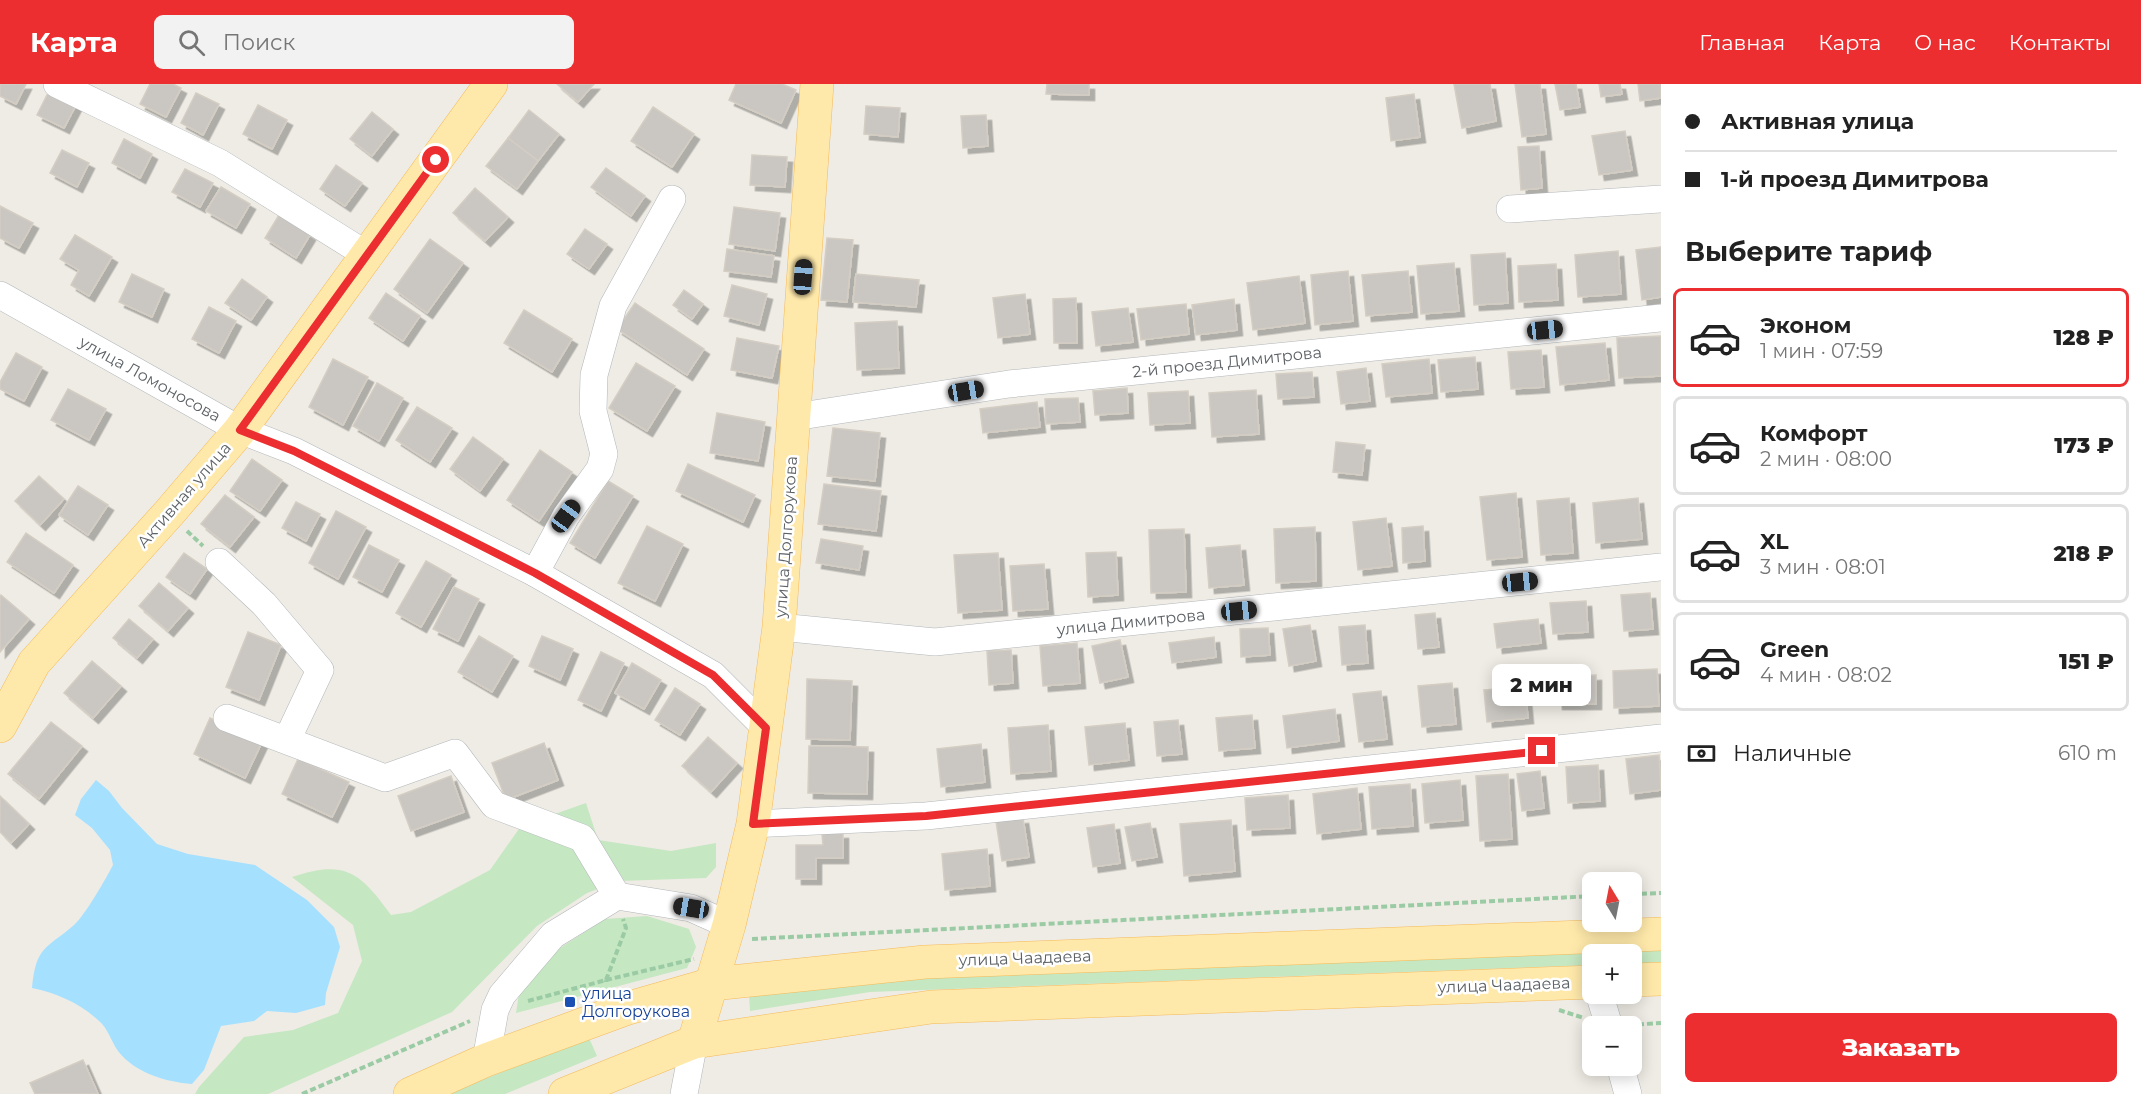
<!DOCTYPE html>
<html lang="ru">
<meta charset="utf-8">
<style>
body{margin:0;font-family:Montserrat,sans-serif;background:#f2f2f2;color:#222;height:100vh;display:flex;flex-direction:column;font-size:22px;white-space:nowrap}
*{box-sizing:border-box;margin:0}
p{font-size:20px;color:#767676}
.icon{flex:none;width:33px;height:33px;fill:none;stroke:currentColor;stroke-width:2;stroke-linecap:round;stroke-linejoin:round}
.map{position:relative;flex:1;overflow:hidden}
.details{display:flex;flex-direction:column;background:#fff;width:480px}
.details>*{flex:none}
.banner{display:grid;align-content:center;height:132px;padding:0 24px;background:#fff}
.needle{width:39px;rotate:350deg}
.buttons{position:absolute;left:1582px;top:788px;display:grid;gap:12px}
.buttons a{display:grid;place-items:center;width:60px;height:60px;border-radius:9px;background:#fff;box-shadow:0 3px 15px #0003;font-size:30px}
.end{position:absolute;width:27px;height:27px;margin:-14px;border:8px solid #ec2e31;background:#fff;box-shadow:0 0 0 3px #fff}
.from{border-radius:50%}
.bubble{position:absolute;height:42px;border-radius:9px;background:#fff;box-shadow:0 3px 15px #0003;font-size:20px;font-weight:800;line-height:42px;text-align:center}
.car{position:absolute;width:18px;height:36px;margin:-18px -9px;border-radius:8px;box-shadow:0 0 4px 2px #0007;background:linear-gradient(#222 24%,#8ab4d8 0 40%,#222 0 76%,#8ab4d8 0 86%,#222 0)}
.banner b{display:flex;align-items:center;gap:21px;height:57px;font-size:22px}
.banner b+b{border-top:2px solid #e0e0e0}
.banner i{width:15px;height:15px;background:#222}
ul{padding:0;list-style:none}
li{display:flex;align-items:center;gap:18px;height:99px;margin:0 12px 9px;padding:0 12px;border:3px solid #e0e0e0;border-radius:9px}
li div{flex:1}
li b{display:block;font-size:22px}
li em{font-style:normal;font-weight:800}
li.on{border-color:#ec2e31}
li>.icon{width:54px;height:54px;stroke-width:1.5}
h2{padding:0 24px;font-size:27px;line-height:72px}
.pay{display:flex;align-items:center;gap:15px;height:66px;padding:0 24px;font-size:22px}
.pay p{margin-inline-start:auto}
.button{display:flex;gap:12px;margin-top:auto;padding:12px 24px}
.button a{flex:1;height:69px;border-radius:9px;background:#ec2e31;color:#fff;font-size:24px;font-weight:800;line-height:69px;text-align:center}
header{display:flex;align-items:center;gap:36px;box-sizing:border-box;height:84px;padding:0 30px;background:#ec2e31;color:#fff}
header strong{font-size:28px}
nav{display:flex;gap:33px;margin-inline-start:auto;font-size:21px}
.search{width:420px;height:54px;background:#f2f2f2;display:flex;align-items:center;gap:15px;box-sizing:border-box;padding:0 21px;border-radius:9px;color:#767676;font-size:22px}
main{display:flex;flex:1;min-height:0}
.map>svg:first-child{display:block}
</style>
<header>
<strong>Карта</strong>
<div class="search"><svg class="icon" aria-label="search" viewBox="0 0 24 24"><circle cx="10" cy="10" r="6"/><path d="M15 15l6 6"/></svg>Поиск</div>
<nav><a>Главная</a><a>Карта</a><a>О нас</a><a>Контакты</a></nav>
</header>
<main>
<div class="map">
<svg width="1661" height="1010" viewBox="0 0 1661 1010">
<defs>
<filter id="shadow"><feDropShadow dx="5.5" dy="5.5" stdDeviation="0" flood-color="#0004"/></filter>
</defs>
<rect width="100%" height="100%" fill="#efece5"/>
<g fill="#c5e7c1">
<path d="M586,719l12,37 73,11 45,-8v24l-10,11 -87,3 -32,12 -50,33 -85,86 -184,82h-73l4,-7 45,-50 49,-7 45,-17 24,-52 -9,-36 -61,-48c53,-18 68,-5 99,38l20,-3 79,-42 31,-44z"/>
<path d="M647,832l42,13 7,18 -9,21 -171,45 3,-19 27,-37 59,-38z"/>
<path d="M1661,861v17l-29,2v-10h-39v11l-723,27 -120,19 -1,-18 135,-18z"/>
<path d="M589,954l8,18 -92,38h-59z"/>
</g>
<path fill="#a5e0ff" d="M96,696l13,11 13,17 35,36 31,10 67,11 52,35 27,27 6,20 -14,46 -1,12 -29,8 -29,-2 -13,10 -33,5 -17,44 -12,14c-26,-2 -57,-11 -74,-33 -7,-10 -10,-23 -20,-31 -19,-17 -41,-27 -66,-32 4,-42 14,-39 42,-63 12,-11 31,-45 39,-60l-3,-15 -18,-22 -17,-13 6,-16z"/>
<g fill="#cac7c2" stroke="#d4cdc3" stroke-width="1.5" filter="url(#shadow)">
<path d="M0,0h26l-10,20 -16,-8z"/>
<path d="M150,0h23l8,4 -15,29 -26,-13z"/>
<path d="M557,0h37l-16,18z"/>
<path d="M736,0h46l14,6 -15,33 -52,-23z"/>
<path d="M1047,0h42v11l-43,-1z"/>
<path d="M1454,0h36l6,37 -34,7z"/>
<path d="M1515,0h25l6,50 -24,3z"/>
<path d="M1555,0h21l4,23 -20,3z"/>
<path d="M1599,0h21l2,10 -21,3z"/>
<path d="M1638,0h23v14l-21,3z"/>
<path d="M49,7l27,14 -12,23 -27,-13z"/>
<path d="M196,9l23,11 -16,31 -22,-12z"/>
<path d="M1414,10l6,43 -29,4 -5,-43z"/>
<path d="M258,21l29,15 -15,29 -29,-15z"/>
<path d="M866,22l34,2 -2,29 -34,-3z"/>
<path d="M653,23l41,27 -22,33 -41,-26z"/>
<path d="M529,26l30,24 -21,27 -30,-23z"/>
<path d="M372,28l21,17 -21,27 -22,-17z"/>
<path d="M986,31l2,31 -25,2 -2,-32z"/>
<path d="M1625,47l7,39 -33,5 -7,-39z"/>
<path d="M508,54l30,23 -21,28 -31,-23z"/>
<path d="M124,55l28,15 -12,24 -28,-15z"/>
<path d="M1539,62l3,42 -21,2 -3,-43z"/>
<path d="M62,66l27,13 -12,24 -27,-14z"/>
<path d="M752,71l35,2 -2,30 -35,-2z"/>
<path d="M336,81l26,18 -17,23 -25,-17z"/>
<path d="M606,84l39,28 -14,20 -40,-29z"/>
<path d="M185,85l28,14 -13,24 -28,-15z"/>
<path d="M221,103l29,17 -14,24 -30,-17z"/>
<path d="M475,104l33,29 -23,24 -32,-28z"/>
<path d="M0,122l33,17 -14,25 -19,-10z"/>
<path d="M734,123l46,6 -5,38 -46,-7z"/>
<path d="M279,131l31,20 -14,23 -31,-20z"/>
<path d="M585,145l22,15 -18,25 -22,-15z"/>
<path d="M75,151l37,22 -23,39 -18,-11 8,-15 -19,-11z"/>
<path d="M827,154l26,2 -6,62 -26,-2z"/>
<path d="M430,155l33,24 -36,50 -33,-24z"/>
<path d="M1661,163v50l-19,3 -6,-50z"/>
<path d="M727,165l47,7 -3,21 -47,-6z"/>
<path d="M1618,167l3,43 -43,3 -3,-42z"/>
<path d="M1505,169l3,50 -34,2 -3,-50z"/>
<path d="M1454,179l5,48 -38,3 -4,-48z"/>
<path d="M1556,180l2,36 -39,2 -1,-36z"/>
<path d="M1348,187l5,50 -38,4 -4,-50z"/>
<path d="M1408,187l4,41 -46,4 -4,-41z"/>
<path d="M132,190l32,15 -12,28 -33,-15z"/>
<path d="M856,190l63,6 -3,27 -63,-5z"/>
<path d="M1299,192l6,47 -52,7 -6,-47z"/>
<path d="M242,195l25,18 -16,23 -26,-17z"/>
<path d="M732,201l35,9 -8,31 -35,-9z"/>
<path d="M684,206l19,14 -11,15 -19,-14z"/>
<path d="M386,209l34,23 -17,25 -34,-23z"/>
<path d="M1025,210l5,40 -32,4 -5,-40z"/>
<path d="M1076,214l1,45h-23l-1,-44z"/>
<path d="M1234,215l3,31 -41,5 -4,-30z"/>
<path d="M635,219l69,46 -17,26 -70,-46z"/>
<path d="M1186,220l3,30 -48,6 -4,-31z"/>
<path d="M209,223l27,14 -17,32 -27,-14z"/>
<path d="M1128,224l5,34 -37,4 -4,-34z"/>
<path d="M524,226l48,29 -20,33 -48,-29z"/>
<path d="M897,237l2,47 -42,2 -2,-47z"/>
<path d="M1661,252v40l-42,2 -2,-40z"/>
<path d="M737,254l42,8 -7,32 -41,-8z"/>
<path d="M1605,259l4,37 -49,5 -4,-38z"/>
<path d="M1541,266l3,37 -33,2 -3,-37z"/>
<path d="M16,269l26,14 -18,34 -24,-12v-7z"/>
<path d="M1475,273l3,32 -37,3 -3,-32z"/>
<path d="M333,275l35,18 -25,48 -34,-18z"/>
<path d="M1429,275l3,34 -46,4 -4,-33z"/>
<path d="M636,279l39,23 -28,45 -38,-23z"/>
<path d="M1366,284l4,33 -29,3 -4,-32z"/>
<path d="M1312,288l2,25 -36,2 -2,-25z"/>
<path d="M377,299l26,15 -24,43 -26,-15z"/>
<path d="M1127,304l1,25 -33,2 -2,-24z"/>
<path d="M68,305l38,20 -17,31 -38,-20z"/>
<path d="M1256,306l3,44 -47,3 -3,-44z"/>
<path d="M1188,307l2,32 -40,2 -2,-32z"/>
<path d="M1078,314l2,24 -34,2 -1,-25z"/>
<path d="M1037,318l3,25 -57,6 -3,-24z"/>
<path d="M417,323l35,21 -22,34 -34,-22z"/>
<path d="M717,329l48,9 -7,39 -48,-8z"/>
<path d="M833,344l47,5 -5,48 -48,-5z"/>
<path d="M473,353l30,22 -23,32 -30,-22z"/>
<path d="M1336,358l29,3 -3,30 -29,-3z"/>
<path d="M540,366l32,22 -33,49 -32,-21z"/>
<path d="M252,375l30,21 -22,31 -30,-20z"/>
<path d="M688,380l67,31 -12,27 -67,-31z"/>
<path d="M39,392l25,23 -24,26 -25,-24z"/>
<path d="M608,397l25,15 -38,62 -25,-15z"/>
<path d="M824,400l57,7 -5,40 -58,-7z"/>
<path d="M78,402l30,19 -20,30 -29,-20z"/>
<path d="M1516,409l6,64 -35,3 -7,-63z"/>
<path d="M225,411l29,22 -24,30 -29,-23z"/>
<path d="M1569,414l4,55 -32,2 -4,-54z"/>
<path d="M1638,414l4,41 -46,4 -3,-40z"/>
<path d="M296,418l24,12 -14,27 -24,-13z"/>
<path d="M336,427l30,16 -28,52 -29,-16z"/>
<path d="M1386,434l6,48 -34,4 -5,-48z"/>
<path d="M647,442l36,18 -28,57 -37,-18z"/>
<path d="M1423,442l2,35 -22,2 -1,-35z"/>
<path d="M1315,443l1,54 -40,2 -2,-54z"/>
<path d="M1184,445l2,63 -35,1 -2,-63z"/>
<path d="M26,449l47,32 -19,28 -47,-31z"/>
<path d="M821,455l42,7 -4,24 -43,-7z"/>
<path d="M369,461l30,15 -17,32 -29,-15z"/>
<path d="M1240,461l4,40 -35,3 -3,-40z"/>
<path d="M1116,468l2,43 -30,2 -2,-44z"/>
<path d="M184,469l23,16 -17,25 -24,-17z"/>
<path d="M998,469l4,57 -44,3 -4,-58z"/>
<path d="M426,477l25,14 -30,52 -25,-14z"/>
<path d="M1044,480l4,45 -35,2 -3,-45z"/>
<path d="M159,499l29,25 -20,23 -29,-25z"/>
<path d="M454,503l25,12 -21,42 -25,-12z"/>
<path d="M1650,509l3,36 -29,2 -3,-36z"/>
<path d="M1,511l28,24 -29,33v-56z"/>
<path d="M1586,517l2,31 -35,2 -3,-31z"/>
<path d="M1435,529l4,34 -21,2 -3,-34z"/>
<path d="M129,535l24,20 -16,19 -24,-20z"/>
<path d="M1538,535l3,24 -44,5 -3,-24z"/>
<path d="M1310,541l6,36 -27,5 -6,-37z"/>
<path d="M1365,541l3,38 -26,2 -3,-38z"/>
<path d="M1268,544l2,27 -29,2 -1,-28z"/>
<path d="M248,548l33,13 -22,55 -33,-13z"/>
<path d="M479,552l34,20 -21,36 -34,-20z"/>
<path d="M542,552l31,13 -13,31 -31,-14z"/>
<path d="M1214,553l2,20 -44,6 -3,-20z"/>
<path d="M1120,556l8,37 -28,6 -8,-37z"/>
<path d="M1077,559l3,40 -37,3 -3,-40z"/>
<path d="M1011,566l2,33 -24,2 -2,-34z"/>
<path d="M601,568l23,11 -23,48 -23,-11z"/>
<path d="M92,577l29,25 -28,32 -29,-25z"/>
<path d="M632,579l29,17 -17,29 -29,-16z"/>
<path d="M1657,585l2,37 -45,2 -1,-37z"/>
<path d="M1596,591v29h-39l-1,-27z"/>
<path d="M807,595l45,2 -2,59 -44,-1z"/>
<path d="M1452,599l4,41 -34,3 -4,-41z"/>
<path d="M1525,603l3,31 -41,4 -3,-32z"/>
<path d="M675,604l25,16 -20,31 -25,-15z"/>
<path d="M1381,607l6,48 -28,3 -6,-48z"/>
<path d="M1335,625l4,32 -52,7 -4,-32z"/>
<path d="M1252,631l3,33 -36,3 -3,-33z"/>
<path d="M210,634l52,24 -17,36 -51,-24z"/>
<path d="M1178,636l4,34 -25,2 -3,-34z"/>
<path d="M51,638l31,24 -43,53 -31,-25z"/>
<path d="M1125,639l4,37 -40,5 -4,-38z"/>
<path d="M1048,641l3,46 -40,3 -3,-46z"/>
<path d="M708,653l29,26 -26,29 -29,-26z"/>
<path d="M544,659l14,37 -52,20 -14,-37z"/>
<path d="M981,660l4,38 -44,5 -4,-38z"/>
<path d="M809,662l59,1 -1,47 -59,-1z"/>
<path d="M1659,671l2,35 -31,4 -4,-35z"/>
<path d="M298,675l51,23 -17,35 -50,-23z"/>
<path d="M1598,681l2,36 -32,2 -2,-36z"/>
<path d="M1540,687l4,37 -22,3 -5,-37z"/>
<path d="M1508,690l4,65 -32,2 -4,-65z"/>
<path d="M451,692l13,36 -53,19 -13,-35z"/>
<path d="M1460,696l3,40 -38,3 -3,-39z"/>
<path d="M1410,700l3,42 -41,3 -3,-42z"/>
<path d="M1357,704l4,41 -44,5 -4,-40z"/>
<path d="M1288,711l2,33 -43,2 -2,-32z"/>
<path d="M0,712l29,28 -18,19 -11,-11z"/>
<path d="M1023,734l6,39 -27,4 -6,-40z"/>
<path d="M1231,736l4,51 -51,5 -4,-52z"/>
<path d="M1150,739l7,34 -25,4 -7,-34z"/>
<path d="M1114,740l6,39 -27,4 -6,-39z"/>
<path d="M843,749v25h-27v21h-20v-34h27l-1,-11z"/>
<path d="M987,765l3,37 -45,4 -3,-36z"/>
<path d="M83,976l15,34h-63l-5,-11z"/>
</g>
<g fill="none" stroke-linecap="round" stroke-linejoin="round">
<defs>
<g id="minor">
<path d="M57,0l163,79 147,92"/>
<path d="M1510,125l151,-10"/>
<path d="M0,211l240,135 54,21 241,122 178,102 53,53"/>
<path d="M794,333l215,-33 652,-66"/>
<path d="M219,478l45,42 56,66 -33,70"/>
<path d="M535,489l31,-57 34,-47 4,-15 -11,-43 1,-36 19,-69 59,-107"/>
<path d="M779,543l156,15 726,-75"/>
<path d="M227,634l158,60 70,-25 39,52 88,33 35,58"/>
<path d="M753,740l173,-8 735,-78"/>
<path d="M1599,909l10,33"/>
<path d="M486,976l9,-50 7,-15 51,-60 64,-39 74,12 38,17"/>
<path d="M1620,981l8,29"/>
<path d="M684,1010l10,-52"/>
</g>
<g id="major">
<path d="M0,642l34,-63 135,-150 71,-83 251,-346"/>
<path d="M1632,896l29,-1"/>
<path d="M694,958l35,-117 24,-101 26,-197 38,-543"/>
<path d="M410,1010l76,-34 139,-51 87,-25 213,-22 736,-28"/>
<path d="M565,1010l129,-52 237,-35 662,-25"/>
</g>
</defs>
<use href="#minor" stroke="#b2b6ba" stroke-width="28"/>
<use href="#major" stroke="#f4ba5a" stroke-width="34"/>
<g stroke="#9bcba4" stroke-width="4" stroke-dasharray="6 3" stroke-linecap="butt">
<path d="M187,447l16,15"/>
<path d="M1632,810l29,-1"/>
<path d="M752,855l841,-43"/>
<path d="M606,896l88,-21"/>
<path d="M606,896l20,-52 -3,-9"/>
<path d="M528,917l78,-21v2"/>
<path d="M1559,926l25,8"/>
<path d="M1629,941l32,-2"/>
<path d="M302,1010l168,-73"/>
</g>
<use href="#minor" stroke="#fff" stroke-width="27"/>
<use href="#major" stroke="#ffe9aa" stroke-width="33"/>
</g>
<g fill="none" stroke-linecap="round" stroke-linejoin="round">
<path stroke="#ec2e31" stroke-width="8" d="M436,76l-196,270 54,21 241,122 178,102 53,53 -13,96 173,-8 616,-65"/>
</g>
<rect fill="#1a4fb4" stroke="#fff" stroke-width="2" x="564" y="912" width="12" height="12" rx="3"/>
<g text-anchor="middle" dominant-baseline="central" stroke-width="5" stroke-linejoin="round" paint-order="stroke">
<g font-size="16" fill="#5d6266" stroke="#fff">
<text transform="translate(1227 278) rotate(-6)">2-й проезд Димитрова</text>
<text transform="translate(150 295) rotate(29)">улица Ломоносова</text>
<text transform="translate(184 411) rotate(-49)">Активная улица</text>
<text transform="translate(786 453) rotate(-86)">улица Долгорукова</text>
<text transform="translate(1131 538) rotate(-6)">улица Димитрова</text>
<text transform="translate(1025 874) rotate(-2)">улица Чаадаева</text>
<text transform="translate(1504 901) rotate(-2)">улица Чаадаева</text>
</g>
<g font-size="16" fill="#164399" stroke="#fff" text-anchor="start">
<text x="582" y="909">улица<tspan x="582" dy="18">Долгорукова</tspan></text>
</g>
</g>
</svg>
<div class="buttons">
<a><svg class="needle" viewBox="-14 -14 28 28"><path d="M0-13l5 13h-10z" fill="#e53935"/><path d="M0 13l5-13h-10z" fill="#767676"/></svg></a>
<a>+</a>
<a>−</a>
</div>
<i class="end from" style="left:436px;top:76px"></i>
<i class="end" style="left:1542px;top:667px"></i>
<div class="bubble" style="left:1492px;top:580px;width:99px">2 мин</div>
<i class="car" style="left:803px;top:193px;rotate:4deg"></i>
<i class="car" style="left:1545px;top:246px;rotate:84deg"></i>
<i class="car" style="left:966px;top:307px;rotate:81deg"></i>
<i class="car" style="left:566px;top:432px;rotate:36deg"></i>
<i class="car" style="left:1520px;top:498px;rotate:84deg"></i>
<i class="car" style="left:1239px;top:527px;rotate:84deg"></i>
<i class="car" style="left:691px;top:824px;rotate:279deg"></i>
</div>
<section class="details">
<div class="banner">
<b><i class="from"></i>Активная улица</b>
<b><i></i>1-й проезд Димитрова</b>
</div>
<h2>Выберите тариф</h2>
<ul>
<li class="on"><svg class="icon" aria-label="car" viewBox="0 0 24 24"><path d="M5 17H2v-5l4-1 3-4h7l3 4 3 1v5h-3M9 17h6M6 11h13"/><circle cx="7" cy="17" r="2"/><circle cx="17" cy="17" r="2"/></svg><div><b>Эконом</b><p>1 мин · 07:59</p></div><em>128 ₽</em></li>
<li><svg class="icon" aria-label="car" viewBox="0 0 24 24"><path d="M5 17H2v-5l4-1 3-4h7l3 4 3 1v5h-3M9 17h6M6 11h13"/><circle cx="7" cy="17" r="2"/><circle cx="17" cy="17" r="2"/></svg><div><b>Комфорт</b><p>2 мин · 08:00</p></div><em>173 ₽</em></li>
<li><svg class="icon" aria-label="car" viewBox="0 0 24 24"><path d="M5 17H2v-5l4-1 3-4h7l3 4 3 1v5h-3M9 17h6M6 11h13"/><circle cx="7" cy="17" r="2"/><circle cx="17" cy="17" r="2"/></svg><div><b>XL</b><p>3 мин · 08:01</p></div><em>218 ₽</em></li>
<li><svg class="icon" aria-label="car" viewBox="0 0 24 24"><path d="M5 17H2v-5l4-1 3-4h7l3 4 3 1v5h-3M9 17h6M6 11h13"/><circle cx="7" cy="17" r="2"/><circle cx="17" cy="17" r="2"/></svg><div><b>Green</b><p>4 мин · 08:02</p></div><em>151 ₽</em></li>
</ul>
<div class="pay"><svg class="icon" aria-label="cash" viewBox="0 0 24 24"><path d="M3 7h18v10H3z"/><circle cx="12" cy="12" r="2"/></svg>Наличные<p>610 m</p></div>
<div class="button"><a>Заказать</a></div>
</section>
</main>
